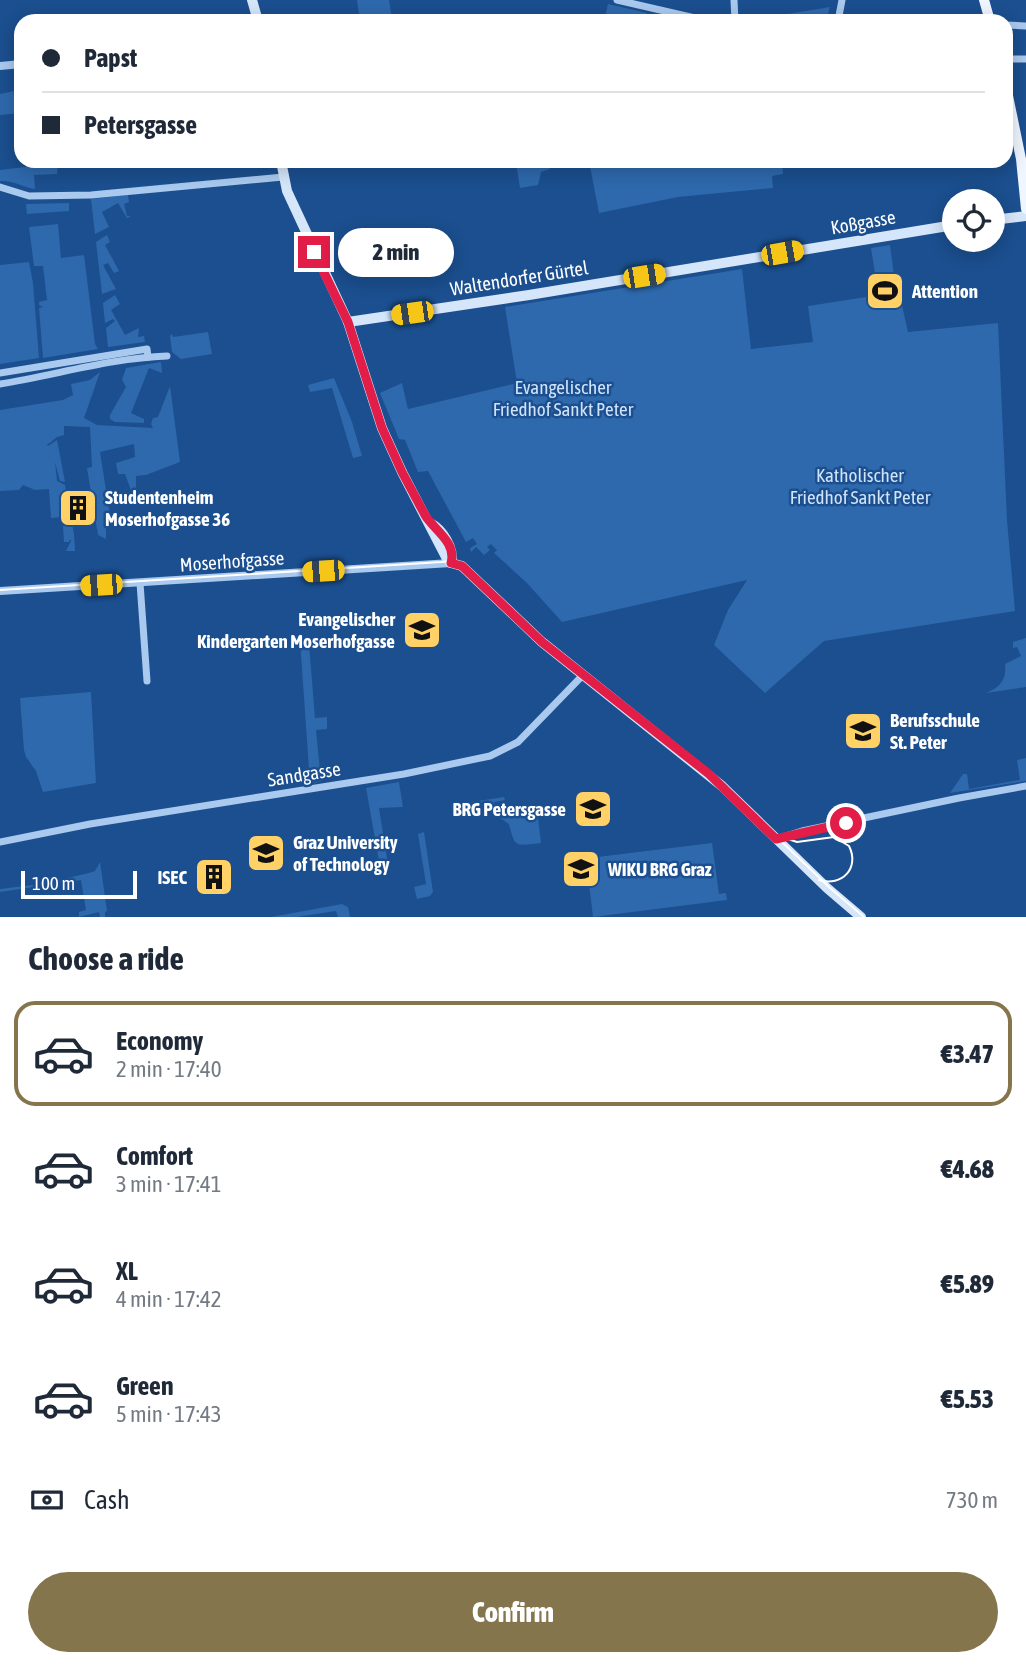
<!DOCTYPE html>
<meta charset="utf-8">
<style>
body{margin:0;font-family:"Asap Condensed",sans-serif;background:#f2f2f3;color:#1f2937;height:100vh;display:flex;flex-direction:column;font-size:26px;white-space:nowrap}
*{box-sizing:border-box;margin:0}
p{font-size:23px;color:#747a83}
.icon{flex:none;width:38px;height:38px;fill:none;stroke:currentColor;stroke-width:2;stroke-linecap:round;stroke-linejoin:round}
.map{position:relative;height:917px;overflow:hidden}
.panel{display:flex;flex-direction:column;background:#fff;flex:1}
.panel>*{flex:none}
.hud{position:absolute;left:14px;top:14px;width:999px;height:154px;border-radius:21px;box-shadow:0 4px 18px #0003;display:grid;align-content:center;height:154px;padding:0 28px;background:#fff}
.buttons{position:absolute;left:942px;top:189px;display:grid;gap:14px}
.buttons a{display:grid;place-items:center;width:63px;height:63px;border-radius:50%;background:#fff;box-shadow:0 4px 18px #0003;font-size:35px}
.scale{position:absolute;left:21px;bottom:18px;width:116px;box-sizing:border-box;padding-left:7px;border:4px solid #fff;border-top:0;font-size:19px;line-height:24px;white-space:nowrap;color:#fff;-webkit-text-stroke:5px #1b4f8f;paint-order:stroke}
.end{position:absolute;width:32px;height:32px;margin:-16px;border:9px solid #e11d48;background:#fff;box-shadow:0 0 0 4px #fff}
.from{border-radius:50%}
.bubble{position:absolute;height:49px;border-radius:24px;background:#fff;box-shadow:0 4px 18px #0003;font-size:23px;font-weight:800;line-height:49px;text-align:center}
.car{position:absolute;width:21px;height:42px;margin:-21px -10px;border-radius:9px;box-shadow:0 0 5px 2px #0007;background:linear-gradient(#f5c518 24%,#345 0 40%,#f5c518 0 76%,#345 0 86%,#f5c518 0)}
.hud b{display:flex;align-items:center;gap:24px;height:66px;font-size:26px}
.hud b+b{border-top:2px solid #e0e1e3}
.hud i{width:18px;height:18px;background:#1f2937}
ul{padding:0;list-style:none}
li{display:flex;align-items:center;gap:21px;height:105px;margin:0 14px 10px;padding:0 14px;border:4px solid transparent;border-radius:21px}
li div{flex:1}
li b{display:block;font-size:26px}
li em{font-style:normal;font-weight:800}
li.on{border-color:#84754c}
li>.icon{width:63px;height:63px;stroke-width:1.5}
h2{padding:0 28px;font-size:32px;line-height:84px}
.pay{display:flex;align-items:center;gap:18px;height:77px;padding:0 28px;font-size:26px}
.pay p{margin-inline-start:auto}
.action{display:flex;gap:14px;margin-top:auto;padding:14px 28px}
.action a{flex:1;height:80px;border-radius:42px;background:#84754c;color:#fff;font-size:28px;font-weight:800;line-height:80px;text-align:center}
.map>svg:first-child{display:block}
</style>
<div class="map">
<svg width="1026" height="917" viewBox="0 0 1026 917">
<rect width="100%" height="100%" fill="#1b4f8f"/>
<g fill="#2e69ad">
<path d="M357,0h32l3,19 -32,2z"/>
<path d="M608,4l39,9 1,8h-44z"/>
<path d="M830,7l-4,14h-38l-1,-7z"/>
<path d="M19,85h2v28l-21,2v-21l19,-4z"/>
<path d="M534,161h14l2,8 -9,3 -3,13 -18,3 -4,-25z"/>
<path d="M589,161h193l1,13 -11,2 1,12 -95,9 -79,16z"/>
<path d="M58,163l-1,11 -23,1 1,14c-13,-2 -22,-9 -35,-8v-11z"/>
<path d="M128,195l1,7 -5,2 3,12h4l-4,2 -9,-15 -16,9 7,15 -14,7 -4,-35z"/>
<path d="M69,203v8l-42,3 -1,-10z"/>
<path d="M58,224l3,34 23,-3 11,89 3,5 -55,9 -4,-50 4,-1 -4,-2v-3l8,-2 -4,-34h-9l-5,-39z"/>
<path d="M107,235l3,7 -5,3 14,26 -5,2 -6,-10 -5,2 13,24 -14,5 -6,-52z"/>
<path d="M890,245l5,38h2l11,49 90,-9 9,197 8,91 -191,30 -59,52 -51,-48 14,-35 19,-30 -185,42 -35,-39 -33,-30 3,-3 -6,-6 -4,3 3,3 -6,5 -8,-8 -5,5 -1,-4 7,-4 -4,-6 -7,4 -38,-71 -10,1 -13,-32 -6,-1 -19,-46 22,-10 6,26 109,-26 -12,-76 237,-38 9,80 62,-7 -5,-36 58,-9 11,-11 -6,-38z"/>
<path d="M29,262l4,21 6,75 -39,6v-99z"/>
<path d="M115,295l5,9 -9,6 14,25 14,-7 -1,9 6,-1 1,6 -37,5 -2,-19 9,-7 -2,-2 -8,4 -2,-20z"/>
<path d="M208,332l4,22 -31,5 -9,-7 -2,-16 2,-2 1,3z"/>
<path d="M161,362l1,11 -13,-5 -18,45 13,6v4l-29,-1 -5,-3v-4l16,-28 -4,-7 4,-12z"/>
<path d="M100,372l-16,46 13,7 56,3 -2,-4 2,-6 5,-1 12,-31 10,76 -34,13 -10,1v16l-4,1 -7,-19h-7l-2,-11 19,-6 -1,-13 -34,8 11,70 -5,1v16l-8,-4 -11,-67 5,-1 -2,-40 -26,-1v9l-7,2 -10,8 1,1 9,-6 8,42 -5,-1 -5,-19 2,19 8,4 9,49 1,17h-9l5,-10 -1,-2 -1,3h-5l-1,-16h3l-3,-2 -1,-7 -11,1 -2,-29 -14,1 -12,-5 -4,5 -19,1v-81l63,-10 10,-5 -2,-11 19,-4z"/>
<path d="M334,378l18,44 10,34 -9,2 -21,-70 -22,4 -2,-7z"/>
<path d="M1026,638v49l-40,6c14,-5 21,-14 19,-29l16,-8 -4,-9 -4,1v-6z"/>
<path d="M316,639l4,3 -11,2 6,74 12,-1v12l-11,1 5,51 -11,3 -10,-144z"/>
<path d="M91,692l5,91 -53,9 -7,-21 -10,-14 -2,-7 -4,-52z"/>
<path d="M1026,758v23l-76,12 13,-19h4l2,15 51,-9 -3,-20z"/>
<path d="M399,782l4,25 -24,1 10,63 -8,1 -15,-84z"/>
<path d="M504,797l1,3 -11,2 2,7 -29,3 -2,-9z"/>
<path d="M503,806l2,12 21,-3 1,4 11,-1 3,25c-26,3 -26,5 -32,-19l-9,-6 -1,-9z"/>
<path d="M424,832l9,60 -3,4 -13,3 -3,-12 12,-3 -8,-50z"/>
<path d="M712,843l7,51 7,-1 1,7 -134,17 -4,-34 -13,1 -3,-24z"/>
<path d="M100,862l7,49 -2,1v5h-5l-1,-5 -20,5v-5l7,-2 -5,-30 -81,12v-3l41,-5 48,-11 6,-2z"/>
<path d="M342,904l6,3 2,10h-12l-2,-6 -40,6h-25z"/>
</g>
<g fill="none" stroke-linecap="round" stroke-linejoin="round">
<g stroke="#a9c9ee" stroke-width="7">
<path d="M617,0l91,21"/>
<path d="M734,0l1,21"/>
<path d="M838,21l4,-21"/>
<path d="M1006,25l20,1"/>
<path d="M1006,59h20"/>
<path d="M0,187l29,9 62,-1 192,-18"/>
<path d="M0,373l147,-24 1,8"/>
<path d="M0,384c56,-9 111,-26 167,-28"/>
<path d="M140,583l7,98"/>
<path d="M776,839l26,-8 157,-33 67,-12"/>
<path d="M0,842l90,-18 314,-50 86,-18 28,-14 65,-67"/>
</g>
<g stroke="#a9c9ee" stroke-width="8">
<path d="M0,66l21,-2"/>
<path d="M0,591l451,-28"/>
</g>
<g stroke="#d6e6fa" stroke-width="10">
<path d="M252,0l6,21"/>
<path d="M281,161l6,30 61,131 34,106 20,44 44,85 5,6 11,3 80,76 180,144 105,102 34,29"/>
<path d="M992,220l34,-4"/>
<path d="M348,322l181,-27 425,-70"/>
<path d="M430,523c12,6 25,25 21,40"/>
</g>
<g stroke="#f0f6ff" stroke-width="10">
<path d="M984,0l6,21"/>
<path d="M1006,86l15,73 5,50"/>
</g>
<g stroke="#fff" stroke-width="2">
<path d="M0,590l441,-28 11,-1 11,4 81,76 166,132 119,114 35,30"/>
<path d="M779,836l18,6 37,-5 15,9c11,22 -7,41 -30,34"/>
</g>
</g>
<g fill="none" stroke-linecap="round" stroke-linejoin="round">
<path stroke="#e11d48" stroke-width="9" d="M314,252l34,70 34,106 20,44 23,43c8,14 32,27 26,48l11,3 80,76 167,132 67,65 70,-16"/>
</g>
<defs>
<symbol id="stadium-square" viewBox="-11 -11 22 22"><rect x="-9" y="-9" width="18" height="18" rx="4" fill="#ffd166" stroke="#1b4f8f"/><path d="M0-5a6.5 5 0 1 0 0 10a6.5 5 0 1 0 0-10ZM-3.5-1.8h7v3.6h-7Z" fill="#111"/></symbol>
<symbol id="building-square" viewBox="-11 -11 22 22"><rect x="-9" y="-9" width="18" height="18" rx="4" fill="#ffd166" stroke="#1b4f8f"/><path d="M-4-6H4V6H1V3H-1V6H-4ZM-2.5-4.3h1.7v1.8h-1.7ZM.8-4.3h1.7v1.8H.8ZM-2.5-1h1.7V.8h-1.7ZM.8-1h1.7V.8H.8Z" fill="#111"/></symbol>
<symbol id="school-square" viewBox="-11 -11 22 22"><rect x="-9" y="-9" width="18" height="18" rx="4" fill="#ffd166" stroke="#1b4f8f"/><path d="M0-5L7-2L0 1L-7-2ZM-4 1L0 2.5L4 1V4Q0 6-4 4Z" fill="#111"/></symbol>
<symbol id="university-square" viewBox="-11 -11 22 22"><rect x="-9" y="-9" width="18" height="18" rx="4" fill="#ffd166" stroke="#1b4f8f"/><path d="M0-5L7-2L0 1L-7-2ZM-4 1L0 2.5L4 1V4Q0 6-4 4Z" fill="#111"/></symbol>
</defs>
<g fill-rule="evenodd">
<use href="#stadium-square" x="863" y="269" width="44" height="44"/>
<use href="#building-square" x="56" y="486" width="44" height="44"/>
<use href="#school-square" x="400" y="608" width="44" height="44"/>
<use href="#school-square" x="841" y="709" width="44" height="44"/>
<use href="#school-square" x="571" y="787" width="44" height="44"/>
<use href="#university-square" x="244" y="831" width="44" height="44"/>
<use href="#school-square" x="559" y="847" width="44" height="44"/>
<use href="#building-square" x="192" y="855" width="44" height="44"/>
</g>
<g text-anchor="middle" dominant-baseline="central" stroke-width="5" stroke-linejoin="round" paint-order="stroke">
<g font-size="19" fill="#fff" stroke="#1b4f8f">
<text transform="translate(863 222) rotate(-10)">Koßgasse</text>
<text transform="translate(519 278) rotate(-9)">Waltendorfer Gürtel</text>
<text transform="translate(232 561) rotate(-4)">Moserhofgasse</text>
<text transform="translate(304 774) rotate(-9)">Sandgasse</text>
</g>
<g font-size="19" font-weight="bold" fill="#fff" stroke="#1b4f8f" text-anchor="start">
<text x="912" y="291">Attention</text>
<text x="105" y="497">Studentenheim<tspan x="105" dy="22">Moserhofgasse 36</tspan></text>
<text x="395" y="619" text-anchor="end">Evangelischer<tspan x="395" dy="22">Kindergarten Moserhofgasse</tspan></text>
<text x="890" y="720">Berufsschule<tspan x="890" dy="22">St. Peter</tspan></text>
<text x="566" y="809" text-anchor="end">BRG Petersgasse</text>
<text x="293" y="842">Graz University<tspan x="293" dy="22">of Technology</tspan></text>
<text x="608" y="869">WIKU BRG Graz</text>
<text x="187" y="877" text-anchor="end">ISEC</text>
</g>
<g font-size="19" fill="#cfe3fa" stroke="#1b4f8f">
<text x="563" y="387">Evangelischer<tspan x="563" dy="22">Friedhof Sankt Peter</tspan></text>
<text x="860" y="475">Katholischer<tspan x="860" dy="22">Friedhof Sankt Peter</tspan></text>
</g>
</g>
</svg>
<div class="buttons">
<a><svg class="icon" aria-label="locate" viewBox="0 0 24 24"><circle cx="12" cy="12" r="6"/><path d="M12 2v4M12 18v4M2 12h4M18 12h4"/></svg></a>
</div>
<div class="scale">100 m</div>
<i class="end from" style="left:846px;top:823px"></i>
<i class="end" style="left:314px;top:252px"></i>
<div class="bubble" style="left:338px;top:228px;width:116px">2 min</div>
<i class="car" style="left:782px;top:253px;rotate:80deg"></i>
<i class="car" style="left:644px;top:276px;rotate:81deg"></i>
<i class="car" style="left:412px;top:313px;rotate:262deg"></i>
<i class="car" style="left:323px;top:571px;rotate:266deg"></i>
<i class="car" style="left:101px;top:585px;rotate:266deg"></i>
<div class="hud">
<b><i class="from"></i>Papst</b>
<b><i></i>Petersgasse</b>
</div>
</div>
<section class="panel">
<h2>Choose a ride</h2>
<ul>
<li class="on"><svg class="icon" aria-label="car" viewBox="0 0 24 24"><path d="M5 17H2v-5l4-1 3-4h7l3 4 3 1v5h-3M9 17h6M6 11h13"/><circle cx="7" cy="17" r="2"/><circle cx="17" cy="17" r="2"/></svg><div><b>Economy</b><p>2 min · 17:40</p></div><em>€3.47</em></li>
<li><svg class="icon" aria-label="car" viewBox="0 0 24 24"><path d="M5 17H2v-5l4-1 3-4h7l3 4 3 1v5h-3M9 17h6M6 11h13"/><circle cx="7" cy="17" r="2"/><circle cx="17" cy="17" r="2"/></svg><div><b>Comfort</b><p>3 min · 17:41</p></div><em>€4.68</em></li>
<li><svg class="icon" aria-label="car" viewBox="0 0 24 24"><path d="M5 17H2v-5l4-1 3-4h7l3 4 3 1v5h-3M9 17h6M6 11h13"/><circle cx="7" cy="17" r="2"/><circle cx="17" cy="17" r="2"/></svg><div><b>XL</b><p>4 min · 17:42</p></div><em>€5.89</em></li>
<li><svg class="icon" aria-label="car" viewBox="0 0 24 24"><path d="M5 17H2v-5l4-1 3-4h7l3 4 3 1v5h-3M9 17h6M6 11h13"/><circle cx="7" cy="17" r="2"/><circle cx="17" cy="17" r="2"/></svg><div><b>Green</b><p>5 min · 17:43</p></div><em>€5.53</em></li>
</ul>
<div class="pay"><svg class="icon" aria-label="cash" viewBox="0 0 24 24"><path d="M3 7h18v10H3z"/><circle cx="12" cy="12" r="2"/></svg>Cash<p>730 m</p></div>
<div class="action"><a>Confirm</a></div>
</section>
